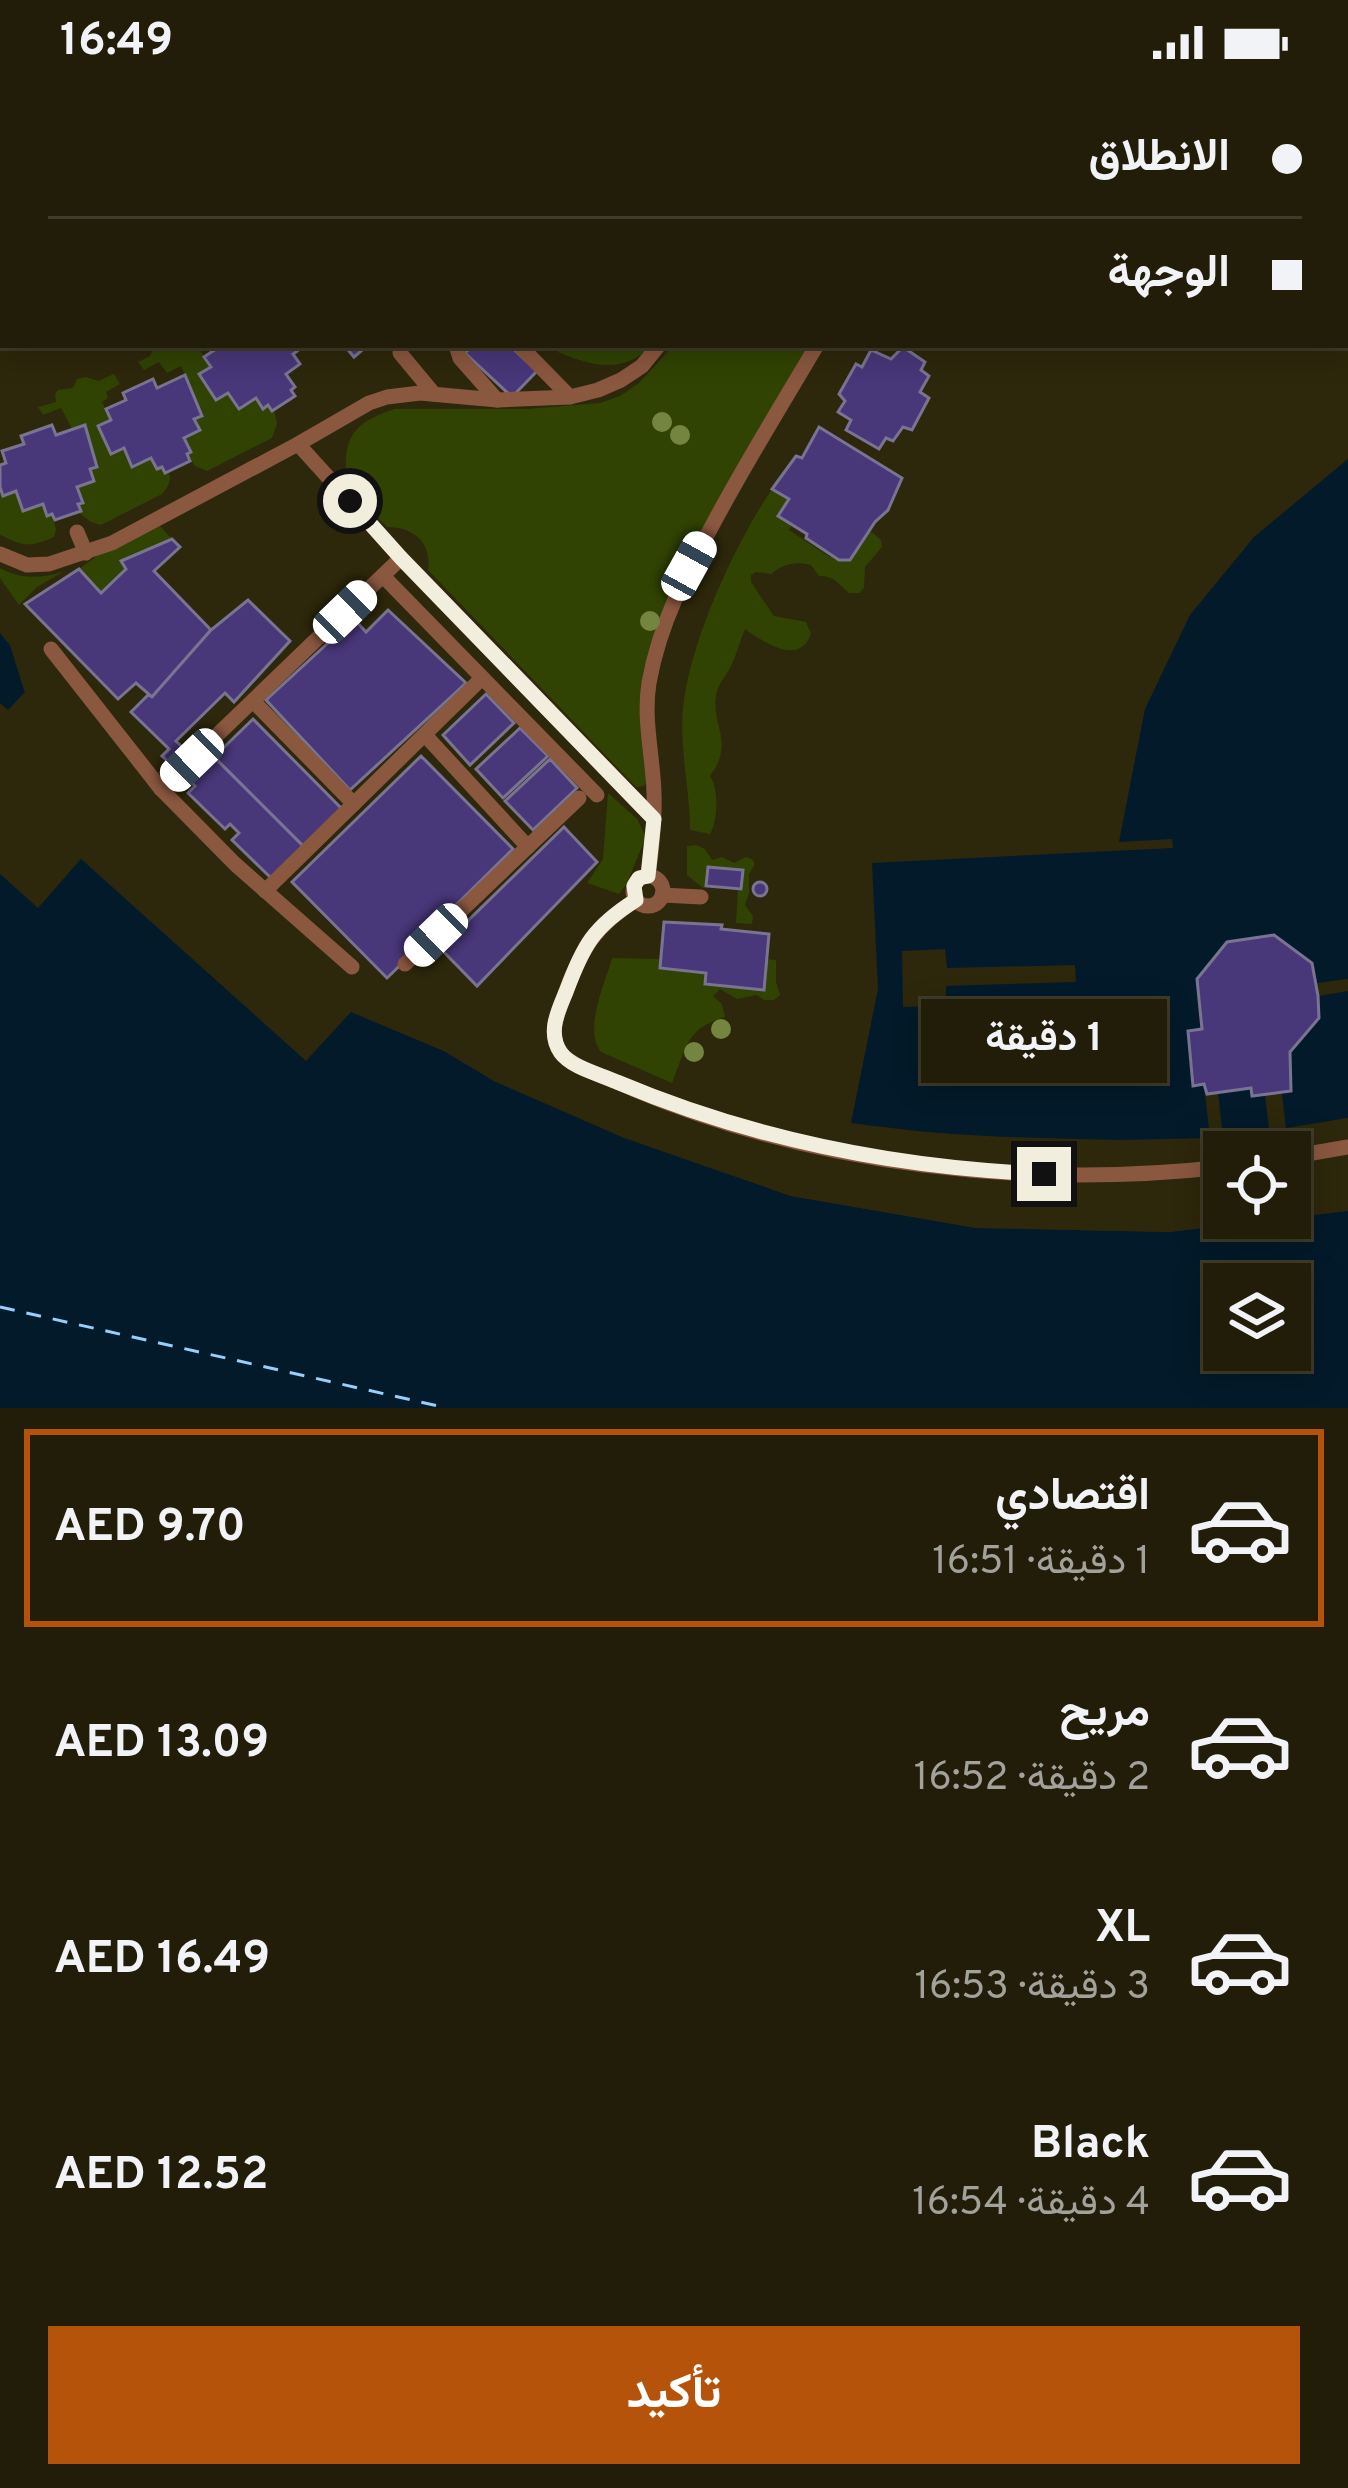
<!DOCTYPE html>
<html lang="ar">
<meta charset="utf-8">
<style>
body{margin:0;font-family:Overpass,Vazirmatn,sans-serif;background:#2e2a16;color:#f1f3f6;direction:rtl;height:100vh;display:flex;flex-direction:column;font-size:45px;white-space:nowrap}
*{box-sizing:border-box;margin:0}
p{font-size:39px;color:#a2a29c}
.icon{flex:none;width:66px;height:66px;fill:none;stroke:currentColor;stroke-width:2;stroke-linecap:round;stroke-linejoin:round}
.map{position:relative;height:1324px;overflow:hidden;direction:ltr}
.details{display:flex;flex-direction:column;background:#221d08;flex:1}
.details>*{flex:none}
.banner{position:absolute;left:0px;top:0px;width:1350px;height:264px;box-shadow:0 6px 30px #0003,0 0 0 3px #3f3b29;direction:rtl;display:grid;align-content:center;height:264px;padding:0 48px;background:#221d08}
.controls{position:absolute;left:1203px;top:1047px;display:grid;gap:24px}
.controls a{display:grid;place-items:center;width:108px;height:108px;border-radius:0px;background:#221d08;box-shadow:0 6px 30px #0003,0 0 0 3px #3f3b29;font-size:60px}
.end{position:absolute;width:54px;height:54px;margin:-27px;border:15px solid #f2eede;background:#111;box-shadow:0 0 0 6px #111}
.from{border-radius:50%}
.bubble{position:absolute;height:84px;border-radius:0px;background:#221d08;box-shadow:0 6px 30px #0003,0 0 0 3px #3f3b29;font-size:39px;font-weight:700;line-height:84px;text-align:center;direction:rtl}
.car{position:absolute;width:36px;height:72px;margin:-36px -18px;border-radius:15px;box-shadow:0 0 9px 3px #0007;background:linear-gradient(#fff 24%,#345 0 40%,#fff 0 76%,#345 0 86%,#fff 0)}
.banner b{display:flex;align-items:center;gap:42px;height:114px;font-size:45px}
.banner b+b{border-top:3px solid #3f3b29}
.banner i{width:30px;height:30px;background:#f1f3f6}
ul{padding:21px 0 0;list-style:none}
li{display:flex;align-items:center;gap:36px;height:198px;margin:0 24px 18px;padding:0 24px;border:6px solid transparent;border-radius:0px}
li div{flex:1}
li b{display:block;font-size:45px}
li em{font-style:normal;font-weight:700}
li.selected{border-color:#b45309}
li>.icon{width:108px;height:108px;stroke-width:1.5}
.cta{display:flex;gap:24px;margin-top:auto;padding:24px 48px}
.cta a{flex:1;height:138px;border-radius:0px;background:#b45309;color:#fff;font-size:48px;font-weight:700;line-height:138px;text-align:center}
.status{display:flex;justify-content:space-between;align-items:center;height:84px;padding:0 60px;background:#221d08;direction:ltr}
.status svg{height:33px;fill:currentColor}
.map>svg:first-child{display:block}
</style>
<div class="status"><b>16:49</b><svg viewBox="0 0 49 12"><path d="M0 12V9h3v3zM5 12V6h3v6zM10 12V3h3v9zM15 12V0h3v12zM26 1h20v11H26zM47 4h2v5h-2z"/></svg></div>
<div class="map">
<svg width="1348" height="1324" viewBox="0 0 1348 1324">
<rect width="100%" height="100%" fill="#2d270b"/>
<g fill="#304303">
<path d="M155,261h51l-6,5 11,17 -12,8 29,18 11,16 17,-11 7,10 5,-3 3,5 3,-1 3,15 -5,14 -65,33 -12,-5 -8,-12 4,-2 -7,-14 15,-7 -5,-12 7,-4 -20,-49 -14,7 -8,-11 -15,8 -6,-8 12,-6z"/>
<path d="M564,261h89c-30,29 -59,22 -95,7z"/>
<path d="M674,261h141l-155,291 -12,144 -4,6 -8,1 -208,-217c4,-28 -15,-43 -41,-43 -12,-13 -33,-30 -39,-45 -2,-6 -2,-15 -2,-20 0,-33 20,-44 49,-53h131l74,-6 20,-7 19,-13z"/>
<path d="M114,290l6,10 -14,8 2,6 -6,4 9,18 -12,6 13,27 12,-5 9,18 18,-8 6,11 5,-2 7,4c2,10 0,15 -7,23l-61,31 -10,-3 -13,-10 3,-2 -3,-6 5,-2 -6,-15 16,-6 -3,-12 7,-3 -12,-41 -13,4 -11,-21 -18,7 -5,-8 18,-5 -1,-8 3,-4 15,-2 4,-9 9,-2 12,4z"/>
<path d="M776,399l18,13v25l-5,9 41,27 7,-9 31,-19 13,11 1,7 -17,20 -1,21 -5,5h-10c-11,-9 -14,-17 -30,-17l-8,-11c-16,-4 -28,-1 -40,9l-15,-2 -5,3v7l23,34 32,6 5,11c-10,34 -48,9 -66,-4 -5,12 -8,25 -14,37 -4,9 -11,15 -14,25 -8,32 19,51 -7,85 9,13 8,44 0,58l-20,-4c0,-39 -11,-85 -7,-122 7,-68 54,-169 93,-225z"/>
<path d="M0,403l4,9 12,-5 27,13 4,11 5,-1 4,16 -2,7c-25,11 -30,9 -54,-2z"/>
<path d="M159,441l13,14 -50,22 4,8 -25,24 -22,-24 29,-21z"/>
<path d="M0,484c21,12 41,10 63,4l-26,15 -18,18 -19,-27z"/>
<path d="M608,709l29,26 9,18 -20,48 -7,9 -32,-11 16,-24z"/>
<path d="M696,761l9,4 7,11 10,-3 12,6 12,-6 6,2 3,5 -6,10v19l-4,12 8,11 -1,8 -16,-1 2,-35h3l2,-18 -34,-3 -3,19 -3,2 -16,-13v-29z"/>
<path d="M612,874l49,1v9l45,5v11l57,5 3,-30 10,1v22l4,13 -6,5h-10l-7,-5 -20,4 -17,-10 -7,7 9,8 3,13c-40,12 -38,30 -53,66l-71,-31c-18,-24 4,-67 11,-94z"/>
</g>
<g fill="#031a2a" fill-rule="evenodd">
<path d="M0,0h236l-1,3h-232v150l-3,1z"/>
<path d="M1348,375v659c-42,7 -85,16 -128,19 -122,10 -248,2 -369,-14l27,-134 -6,-126 301,-15 -1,-9 -53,3 26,-133 45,-94 64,-78z"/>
<path d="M0,549l10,12 15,48 -17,17 -8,-7z"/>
<path d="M81,775l225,202 45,-49 93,39 50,30 130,57 167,58 185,32 193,4 179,-21v197h-1348v-534l38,34zM1224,1200h66v66h-66z"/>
</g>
<g fill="#2d270b" fill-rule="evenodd">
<path d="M0,543l16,15 15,50 -2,5 -13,13 -4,-4 13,-14 -15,-47 -10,-12z"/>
<path d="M1274,851l38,28 5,20 31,-4v12l-29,5v22l-29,34 1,39 -9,2 4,35 62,-10v6l-125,19 -104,3 -201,-8 -70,-9 2,-6 68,9 87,5 114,3 91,-2 -6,-53 -11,1 -5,-55 14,-3 -5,-49 30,-37zM1250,1004l2,8 13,-1 4,35 -46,7 -5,-45z"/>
<path d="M945,865l2,19 128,-3 1,17 -130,4v20l-43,1 -1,-56z"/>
<path d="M358,924l88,37 51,30 130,57 166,58 184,32 191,4 65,-8h52l-116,14 -193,-4 -185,-32 -166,-58 -131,-57 -50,-30 -93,-39z"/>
</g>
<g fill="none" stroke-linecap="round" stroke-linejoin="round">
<path stroke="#98cffa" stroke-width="3" stroke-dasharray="15 12" stroke-linecap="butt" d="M0,1223l447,101"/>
</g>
<g fill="#483779" stroke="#787491" stroke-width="3">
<path d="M522,0h131l-3,3h-130z"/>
<path d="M660,0h101l-3,3h-94z"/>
<path d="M912,0h213l1,3h-216z"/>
<path d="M222,261h75l3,4 -7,5 7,10 -14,10 9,13 -4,3 4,6 -23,15 -4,-6 -5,4 -7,-11 -17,11 -11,-16 -12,7 -17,-26 12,-7 -7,-10z"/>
<path d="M344,261h24l-14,12z"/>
<path d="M473,261h36l28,26 -25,26 -47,-44z"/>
<path d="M903,263l22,15 -4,8 8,6 -9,16 9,6 -17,32 -9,-3 -10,14 -7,-3 -7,11 -33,-19 5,-10 -13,-8 7,-11 -6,-7 17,-30 6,3 9,-17 20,9z"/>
<path d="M185,291l17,41 -8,3 6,11 -16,8 7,14 -4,2 3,7 -25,12 -3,-6 -5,2 -6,-11 -19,9 -8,-19 -13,6 -13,-28 13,-6 -5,-11 20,-9 -3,-7 30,-14 4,9z"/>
<path d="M52,341l4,10 29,-10 12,42 -7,2 4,12 -17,6 6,16 -5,1 3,7 -26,9 -3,-6 -5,2 -4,-12 -20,7 -7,-20 -13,5 -3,-9v-22l6,-2 -4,-12 22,-7 -3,-8z"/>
<path d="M819,343l83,51 -14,32 -13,12 -25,38h-11l-33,-22 1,-4 -29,-18 11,-17 -17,-10 24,-33 6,2z"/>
<path d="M172,455l8,8 -26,24 57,59 -59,67 -16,-14 -18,16 -93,-95 54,-35 22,24 25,-24 -5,-8z"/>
<path d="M248,516l42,41 -56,61 -9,-9 -49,48 12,12 -14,14 -12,-11 7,-7 -38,-37 17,-17 4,2 59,-67z"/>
<path d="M388,526l78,73 -116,107 -84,-90 88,-81 12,13z"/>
<path d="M486,610l28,29 -44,42 -27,-30z"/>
<path d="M253,635l89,90 -39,37 -89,-89z"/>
<path d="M520,644l28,28 -45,42 -27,-29z"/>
<path d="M421,672l92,93 -64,63 3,3 -65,63 -95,-96z"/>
<path d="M214,673l89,89 -32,32 -39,-38 7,-7 -9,-9 -5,5 -37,-36 7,-7 -6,-6z"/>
<path d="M550,675l27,29 -44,42 -28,-29z"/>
<path d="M564,743l33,35 -120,124 -37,-38z"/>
<path d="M708,783l35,3 -2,19 -35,-3z"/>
<circle cx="760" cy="805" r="7"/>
<path d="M664,838l58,3 -1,4 48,5 -5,56 -59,-6 1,-11 -46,-5z"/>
<path d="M1274,851l38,28 6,33 1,22 -29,34 1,39 -39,5 -1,-8 -44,6 -3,-10 -11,2 -5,-55 14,-2 -5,-50 30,-37z"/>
</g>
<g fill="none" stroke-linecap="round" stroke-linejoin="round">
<g stroke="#8a573f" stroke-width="15">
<path d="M853,0v3"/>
<path d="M813,3v-3"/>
<path d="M456,261l4,13 37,42"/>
<path d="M519,261l51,52"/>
<path d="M400,269l34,41"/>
<path d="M298,360l103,114 253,261"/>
<path d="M77,448l9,21"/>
<path d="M0,470l27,11 22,-1 63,-21 186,-99 71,-41 18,-6 33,-4 77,7 73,-3 28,-7 23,-10 21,-14 17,-21"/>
<path d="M383,492l214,219"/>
<path d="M51,565l110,140 74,75 117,103"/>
<path d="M253,617l101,103"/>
<path d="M425,651l103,112"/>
<path d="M161,705l240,-231"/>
<path d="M648,792c4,-28 7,-55 6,-83 -1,-37 -11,-73 -5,-110 11,-63 40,-115 70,-170 31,-57 65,-112 98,-168"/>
<circle cx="648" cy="807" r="15"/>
<path d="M265,807l217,-213"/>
<path d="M662,811l39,2"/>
<path d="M636,816c-41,26 -54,48 -70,91 -7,19 -19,42 -6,61 12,16 54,28 73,37 182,77 395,100 591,78"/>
<path d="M405,880l174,-166"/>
<path d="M1290,1073l58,-10"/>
</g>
</g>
<g fill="#73853f">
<circle cx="662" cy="338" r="10"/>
<circle cx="680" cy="351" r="10"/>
<circle cx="650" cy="537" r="10"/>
<circle cx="721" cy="945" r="10"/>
<circle cx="694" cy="968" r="10"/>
</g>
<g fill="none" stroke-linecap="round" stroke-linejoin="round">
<path stroke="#f2eede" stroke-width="15" d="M350,417l51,57 253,261 -6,57 -9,2 -5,8 2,14c-43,27 -53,46 -70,92 -8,19 -19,41 -5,61 11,15 39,21 56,29 135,57 281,86 427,92"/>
</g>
</svg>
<div class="controls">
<a><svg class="icon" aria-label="locate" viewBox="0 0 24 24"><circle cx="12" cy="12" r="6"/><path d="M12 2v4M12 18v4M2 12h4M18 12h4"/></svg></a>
<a><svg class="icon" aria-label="layers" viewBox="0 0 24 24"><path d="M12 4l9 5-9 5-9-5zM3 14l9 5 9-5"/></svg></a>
</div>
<i class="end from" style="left:350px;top:417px"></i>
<i class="end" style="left:1044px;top:1090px"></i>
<div class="bubble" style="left:921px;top:915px;width:246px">1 دقيقة</div>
<i class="car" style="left:689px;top:482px;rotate:29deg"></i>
<i class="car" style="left:345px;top:528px;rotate:46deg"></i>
<i class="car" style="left:192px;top:676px;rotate:226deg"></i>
<i class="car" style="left:436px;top:851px;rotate:226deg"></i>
<div class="banner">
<b><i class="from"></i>الانطلاق</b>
<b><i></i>الوجهة</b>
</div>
</div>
<section class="details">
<ul>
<li class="selected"><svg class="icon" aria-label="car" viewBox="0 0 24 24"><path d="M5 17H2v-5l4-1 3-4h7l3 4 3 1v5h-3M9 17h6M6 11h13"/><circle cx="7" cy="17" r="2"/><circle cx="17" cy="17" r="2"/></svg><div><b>اقتصادي</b><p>1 دقيقة · 16:51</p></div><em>AED 9.70</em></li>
<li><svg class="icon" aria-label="car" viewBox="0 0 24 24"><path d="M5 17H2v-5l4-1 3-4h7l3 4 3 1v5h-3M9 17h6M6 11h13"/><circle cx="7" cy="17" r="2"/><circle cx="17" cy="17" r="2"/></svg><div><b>مريح</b><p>2 دقيقة · 16:52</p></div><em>AED 13.09</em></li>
<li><svg class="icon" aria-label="car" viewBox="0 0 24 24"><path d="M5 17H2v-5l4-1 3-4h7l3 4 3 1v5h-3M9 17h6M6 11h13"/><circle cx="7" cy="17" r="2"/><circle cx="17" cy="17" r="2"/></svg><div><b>XL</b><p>3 دقيقة · 16:53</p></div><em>AED 16.49</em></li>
<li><svg class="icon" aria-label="car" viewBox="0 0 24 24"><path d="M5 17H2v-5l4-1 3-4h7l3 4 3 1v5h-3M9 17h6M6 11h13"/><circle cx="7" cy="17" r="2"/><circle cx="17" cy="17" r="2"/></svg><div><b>Black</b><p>4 دقيقة · 16:54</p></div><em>AED 12.52</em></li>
</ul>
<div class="cta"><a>تأكيد</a></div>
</section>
